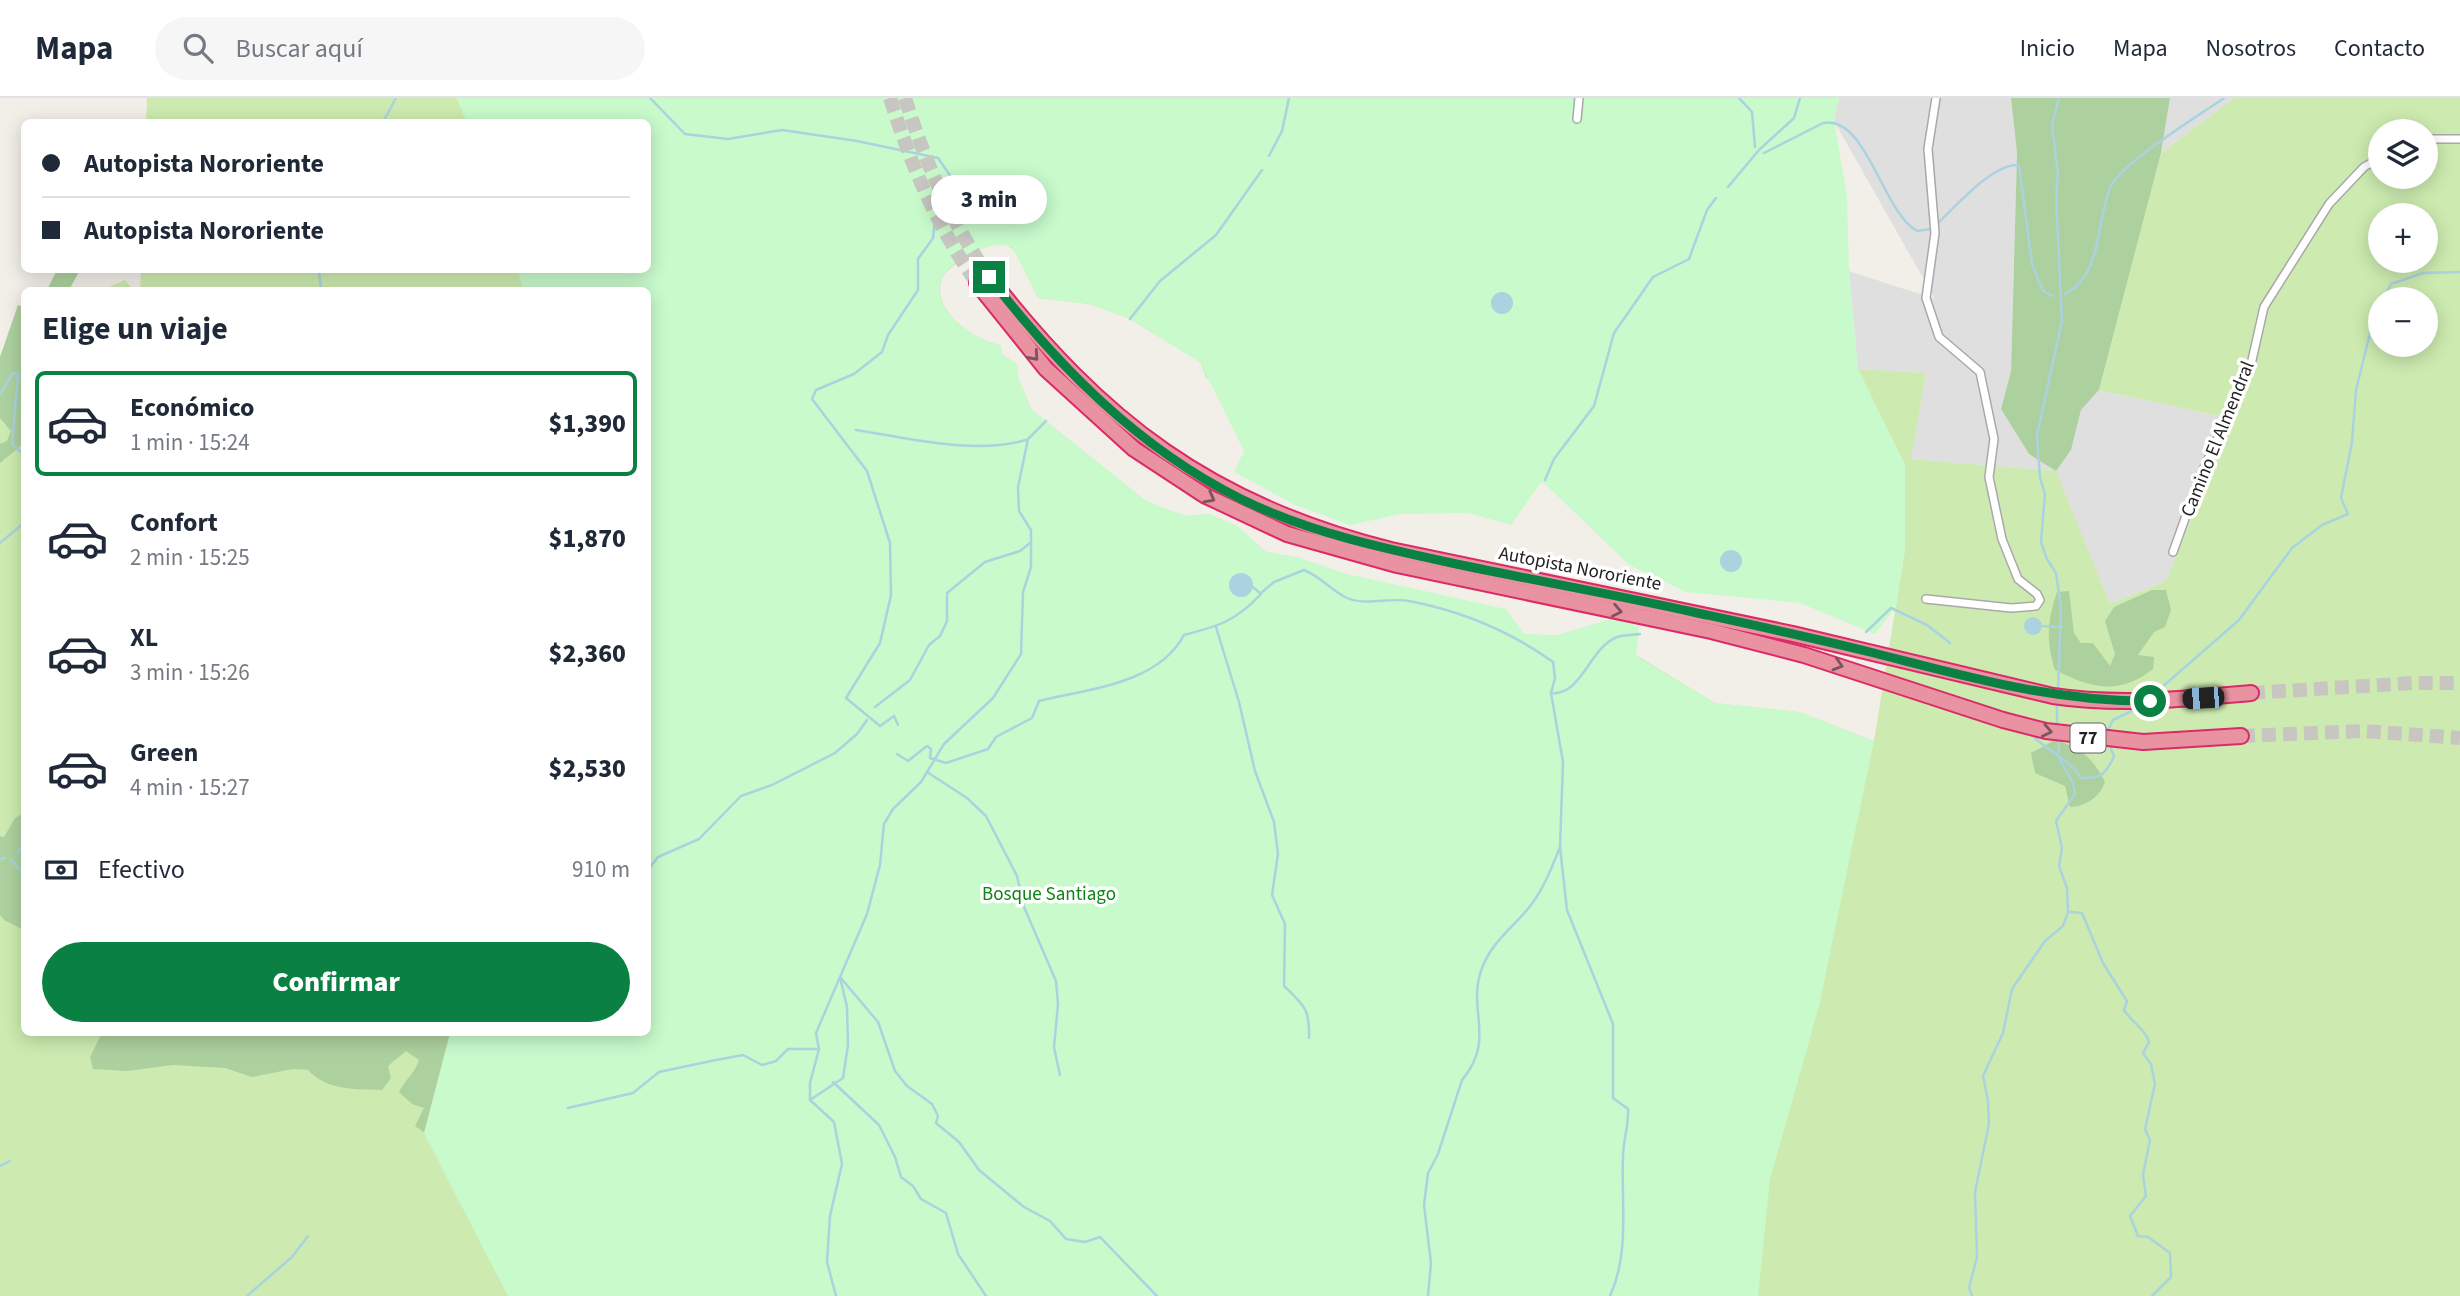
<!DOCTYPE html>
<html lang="es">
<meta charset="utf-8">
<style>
body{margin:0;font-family:"Source Sans 3",sans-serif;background:#f6f6f7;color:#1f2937;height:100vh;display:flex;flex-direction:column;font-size:26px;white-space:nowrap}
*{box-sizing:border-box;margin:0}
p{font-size:23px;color:#747a83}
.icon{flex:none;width:38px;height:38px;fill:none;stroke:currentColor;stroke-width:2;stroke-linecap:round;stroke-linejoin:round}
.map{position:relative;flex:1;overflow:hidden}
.panel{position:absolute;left:21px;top:189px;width:630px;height:749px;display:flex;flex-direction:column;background:#fff;border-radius:10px;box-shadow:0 4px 18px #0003}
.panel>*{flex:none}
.guide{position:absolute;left:21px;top:21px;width:630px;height:154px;border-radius:10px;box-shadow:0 4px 18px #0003;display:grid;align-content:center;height:154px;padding:0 21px;background:#fff}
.tools{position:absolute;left:2368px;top:21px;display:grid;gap:14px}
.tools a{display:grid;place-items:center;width:70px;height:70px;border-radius:50%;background:#fff;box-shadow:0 4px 18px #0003;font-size:35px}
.end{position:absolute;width:32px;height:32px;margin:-16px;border:9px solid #0b8043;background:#fff;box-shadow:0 0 0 4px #fff}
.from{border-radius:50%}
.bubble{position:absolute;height:49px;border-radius:24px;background:#fff;box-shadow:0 4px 18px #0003;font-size:23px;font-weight:800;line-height:49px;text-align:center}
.car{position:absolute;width:21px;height:42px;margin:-21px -10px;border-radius:9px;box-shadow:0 0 5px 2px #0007;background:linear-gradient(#222 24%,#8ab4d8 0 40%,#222 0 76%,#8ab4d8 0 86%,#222 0)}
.guide b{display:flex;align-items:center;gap:24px;height:66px;font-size:26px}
.guide b+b{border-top:2px solid #e0e1e3}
.guide i{width:18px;height:18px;background:#1f2937}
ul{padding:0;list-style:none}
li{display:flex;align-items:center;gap:21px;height:105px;margin:0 14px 10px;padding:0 7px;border:4px solid transparent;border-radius:10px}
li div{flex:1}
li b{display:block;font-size:26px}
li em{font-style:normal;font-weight:800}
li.current{border-color:#0b8043}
li>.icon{width:63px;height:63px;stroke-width:1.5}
h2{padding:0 21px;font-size:32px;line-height:84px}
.pay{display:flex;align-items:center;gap:18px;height:77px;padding:0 21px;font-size:26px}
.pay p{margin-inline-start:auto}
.action{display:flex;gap:14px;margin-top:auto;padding:14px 21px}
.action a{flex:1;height:80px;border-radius:42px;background:#0b8043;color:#fff;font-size:28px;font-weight:800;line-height:80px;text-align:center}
header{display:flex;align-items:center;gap:42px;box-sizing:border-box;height:98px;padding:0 35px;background:#fff;border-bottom:2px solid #e0e1e3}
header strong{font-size:33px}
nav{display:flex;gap:38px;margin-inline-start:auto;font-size:24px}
.search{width:490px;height:63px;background:#f6f6f7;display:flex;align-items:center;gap:18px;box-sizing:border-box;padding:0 24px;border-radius:38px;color:#747a83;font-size:26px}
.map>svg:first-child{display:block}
</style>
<header>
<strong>Mapa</strong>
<div class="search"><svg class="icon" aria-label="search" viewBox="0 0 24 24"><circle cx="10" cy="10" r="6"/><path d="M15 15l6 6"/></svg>Buscar aquí</div>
<nav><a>Inicio</a><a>Mapa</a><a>Nosotros</a><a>Contacto</a></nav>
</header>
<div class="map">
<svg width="2460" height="1198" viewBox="0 0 2460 1198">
<rect width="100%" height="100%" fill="#f2efe9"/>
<g fill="#e0dfdf">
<path d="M1839,0h172l6,55 -6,218 -10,38 70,41 10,-40 18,-20 133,29 -66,162 -56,23 -55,-133 -145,-12 16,-86 -68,-4 -9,-98 86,28 -101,-178z"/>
<path d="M2170,0h64l-73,55z"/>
</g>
<g fill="#cdebb0" fill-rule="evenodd">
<path d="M147,0h310l10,24h-321z"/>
<path d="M2234,0h226v1198h-2460v-893l24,-27v656h624v-742h-508l1,-20h404l76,11 44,-17 169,-117 380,200 -7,33 -7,-18 -72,-44 -39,-14 -51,-6c-6,-11 -19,-45 -28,-51 -16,-11 -62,17 -68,32 -12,32 33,61 58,66l2,9 16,11v12l13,32 115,92 39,15 24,-2 28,12 29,26 34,6 12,36 324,61 79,48 84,9 75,29 31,-192 -25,-134 -22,-46 68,4 -15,86 145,12 54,133 56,-23 66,-162 -133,-29 62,-237zM2380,33h46v46h-46zM2380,117h46v46h-46zM2380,201h46v46h-46z"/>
<path d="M125,182l8,10h-31z"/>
</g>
<g fill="#add19e">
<path d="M2011,0h159l-9,55 -62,237 -18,20 -10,40 -15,21 -27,-17 -28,-45 10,-38 6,-218z"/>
<path d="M57,172h23l-11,20h-22z"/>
<path d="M18,207l6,2v136l-24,20v-19l7,-3 4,-10 -11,-13v-61z"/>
<path d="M2152,492h14l5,20 -6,17 -11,5 -16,23 16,2 -1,12c-33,26 -61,20 -98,1 -9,-29 -8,-49 2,-78l12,-1 5,42 7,10h12l17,23 5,-12 -10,-33 9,-14z"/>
<path d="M2055,642c25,7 38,18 50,42 -4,14 -20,25 -35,25l-5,-21 -30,-13 -4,-20z"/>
<path d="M24,715v117l-20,-10 -4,-5v-79l4,1 11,-19z"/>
<path d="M102,935h379l-46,107 -20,-14 9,-18 -12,-4 -13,-12c6,-13 16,-18 20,-32l-13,-9 -18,15 3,12 -9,12c-26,-1 -55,1 -74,-20l-15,-1 -41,8 -27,-9 -52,-3 -46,6 -34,-2 -3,-12z"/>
</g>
<path fill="#c8facc" d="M457,0h1382l-5,23 13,74 2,76 9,98 47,96v84l-9,58 -21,27 -75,-31 -114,-11 -57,-27 -87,-84 -31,44 -43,-12 -68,1 -50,11 -57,-21 -59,-32 10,-21 -44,-89 -72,-44 -39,-14 -51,-6 -26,-51c-20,-8 -61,12 -70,31 -14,32 33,62 58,67l2,9 16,11v12l13,32 115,92 39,15 24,-2 28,12 29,26 34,6 47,16 159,35 18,25 33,1 57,-17 25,9 -3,29 79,47 84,9 75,29 -55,265 -49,173 -12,117h-1250l-84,-163 26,-100 198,-1v-742h-125l-5,-20h130v-148h-181z"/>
<g fill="#aad3df">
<circle cx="1502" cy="205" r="11"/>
<circle cx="1731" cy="463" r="11"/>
<circle cx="1241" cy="487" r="12"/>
<circle cx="2033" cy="528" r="9"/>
</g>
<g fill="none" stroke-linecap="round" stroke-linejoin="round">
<g stroke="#aad3df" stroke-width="2.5">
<path d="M650,0l35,36 43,5 54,-9 75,11 81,17 18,26 -2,16 -6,4"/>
<path d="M1739,0l13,14 3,35"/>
<path d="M383,24l13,-24"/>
<path d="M1764,55l59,-30c43,-9 60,90 94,108l13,-2"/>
<path d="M1269,58l13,-25 7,-33"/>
<path d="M1728,89l31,-37 35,-32 6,-20"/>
<path d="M1938,125c18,-17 55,-60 81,-58l13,99 11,27 10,5"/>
<path d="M319,172l2,20"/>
<path d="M2065,196c38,-20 31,-72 45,-106 9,-24 90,-73 114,-90"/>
<path d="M2384,201l7,-15 32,-11 37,-1"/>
<path d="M1130,221l30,-38 56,-46 46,-65"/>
<path d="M0,296l13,-21 5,1 -6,70 12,11"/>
<path d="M856,332c54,8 117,25 170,10"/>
<path d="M1545,382l9,-21 40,-53 20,-73 39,-56 36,-18 18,-49 9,-12"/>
<path d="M0,445l24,-20"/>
<path d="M1261,495l13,-11 30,-12c17,7 26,19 41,27 20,10 43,0 64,4 52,10 101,30 144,61l2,16 -4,15"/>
<path d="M2041,528l21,1"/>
<path d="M1216,529l23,75 16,69 19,51 4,32 -6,41 13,29 -1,62c20,19 26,23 25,52"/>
<path d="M1866,534l25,-24 36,17 23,18"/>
<path d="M2058,592l3,-82 -5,-35 -9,-14 -6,-17 4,-48 -5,-16 -3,-43 25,-114 -6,-123 2,-24 -6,-49 7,-27"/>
<path d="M1551,595l12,69 -3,85 7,63 46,114v74l15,11c1,17 -5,31 -5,48 -2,47 7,95 -13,139"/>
<path d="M1551,595c31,3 38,-45 66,-56 7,-2 16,-2 23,-3"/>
<path d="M2153,597l86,-75 53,-72 30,-23 26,-11 -7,-16 11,-56 4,-52 17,-69 7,-14"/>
<path d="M875,609l35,-27 19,-35 11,-9 7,-15v-28l38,-31 35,-11 10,-8"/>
<path d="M898,627l-4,-9 -14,10 -34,-28 34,-55 11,-48 -1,-52 -23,-72 -55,-72 4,-9 38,-16 28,-22 6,-17 30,-45v-31l15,-21 2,-18"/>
<path d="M2057,630v-28"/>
<path d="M2106,636l7,-14 27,-13"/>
<path d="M2035,640c16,15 35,22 46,40 21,1 24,-4 33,-21l-5,-14"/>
<path d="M2058,640l1,14"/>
<path d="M897,656l11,7 19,-15 4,3 -1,9 16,5 42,-14 8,-12 36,-19 7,-17c49,-12 119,-17 145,-66 35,-9 52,-14 77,-41l-8,-7"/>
<path d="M927,674l40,26 19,18 31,60 7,31 32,74 2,23 -4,43 6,28"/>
<path d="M18,754l6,-9"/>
<path d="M0,761l5,-1"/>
<path d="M11,762l13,14"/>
<path d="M648,772l10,-13 41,-18 42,-43 31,-11 63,-32 22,-19 10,-14"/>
<path d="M2070,814l12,1 21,50 24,38 -3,9c8,13 20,17 25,32l-6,11 8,11 4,20 -10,45 5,11 -7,35 3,21 -16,20 8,20 10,1 22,16 1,24 -19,19"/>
<path d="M833,984l46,43 16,32 6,20 12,9 8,13 25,14 12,41 28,42"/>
<path d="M810,1002v-17l9,-34 -3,-16 24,-56 38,45 17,49 12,15 25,18 6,12 -2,7 23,19 20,28 45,37 26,14 16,18 19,3 15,-5 57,59"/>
<path d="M568,1010l65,-15 26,-21 52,-11 32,-6 19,10 14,-4 12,-12h31"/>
<path d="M0,1068l10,-5"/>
<path d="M247,1198l45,-39 16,-21"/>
<path d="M836,1198l-9,-34 3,-46 12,-52 -8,-42 -24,-22 33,-22 5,-33 -1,-38 -7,-30 27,-63 13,-49 4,-41 9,-15 28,-27 23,-38 49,-46 28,-44 2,-62 8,-25v-37l-12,-19 -1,-24 10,-48 18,-18"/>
<path d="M1428,1198l3,-33 -7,-58 4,-32 10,-19 24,-74c35,-42 4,-69 20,-112 10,-27 33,-42 49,-63 13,-17 21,-38 29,-58"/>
<path d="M1972,1198l-3,-8 8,-31 -2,-65 14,-68 -1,-23 -5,-25 20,-43 9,-44 33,-48 18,-15 5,-14 -1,-24 -8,-22 3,-18 -6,-27 19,-27 -2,-11 -14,-25"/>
</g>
<g stroke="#c8c6c1" stroke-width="14" stroke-dasharray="14 7" stroke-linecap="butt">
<path d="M890,0c21,67 46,127 87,185"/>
<path d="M905,0c20,64 46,123 84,179"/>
<path d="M2251,595l162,-10h47"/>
<path d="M2241,638l122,-5 97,7"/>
</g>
<defs>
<g id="street">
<path d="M1577,21l2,-21"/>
<path d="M2426,41h34"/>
<path d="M2173,454l28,-78 49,-105 14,-62 65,-103 35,-37 16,-9"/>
<path d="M1926,501l85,9 25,-2 4,-6 -3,-6 -19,-15 -16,-40 -13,-62 5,-38 -14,-67 -41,-35 -13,-39 9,-65 -7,-84 8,-51"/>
</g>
<g id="highway">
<path d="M989,179c113,145 221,228 402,273l402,84 260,62c66,10 132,3 198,-3"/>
<path d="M977,185l69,86 88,80 70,46 83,39 110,31 314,66 93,24 199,65 43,11 97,11 98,-6"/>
</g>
</defs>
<use href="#street" stroke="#a9a9a9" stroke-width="10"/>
<use href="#highway" stroke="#dc2a67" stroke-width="18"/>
<use href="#street" stroke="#fff" stroke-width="7"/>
<use href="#highway" stroke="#e892a2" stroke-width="14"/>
</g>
<defs><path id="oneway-chevron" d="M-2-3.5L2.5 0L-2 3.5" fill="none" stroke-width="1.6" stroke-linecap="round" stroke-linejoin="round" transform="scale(1.75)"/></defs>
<g stroke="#7b545c">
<use href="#oneway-chevron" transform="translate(1034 258) rotate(48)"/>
<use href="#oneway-chevron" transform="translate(1210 400) rotate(28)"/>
<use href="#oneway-chevron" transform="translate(1617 513) rotate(11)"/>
<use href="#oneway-chevron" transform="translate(1838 567) rotate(17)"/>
<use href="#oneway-chevron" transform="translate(2047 633) rotate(12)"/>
</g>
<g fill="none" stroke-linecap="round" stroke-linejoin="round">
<path stroke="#0b8043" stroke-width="9" d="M989,179c70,90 148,170 252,222 69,34 145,50 220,66 77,16 155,30 232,47 60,13 121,26 181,41 91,23 180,49 276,48"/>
</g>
<g text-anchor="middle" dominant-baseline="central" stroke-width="7" stroke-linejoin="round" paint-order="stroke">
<rect fill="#fff" stroke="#646464" stroke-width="2" x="2070.5" y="625.5" width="35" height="29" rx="5"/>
<g font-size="18" font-weight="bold" fill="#222">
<text x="2088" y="640">77</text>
</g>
<g font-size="19" fill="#222" stroke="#fff">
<text transform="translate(2218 341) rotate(-68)">Camino El Almendral</text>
<text transform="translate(1580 471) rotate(11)">Autopista Nororiente</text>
</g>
<g font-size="19" fill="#0c8416" stroke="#fff">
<text x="1049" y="796">Bosque Santiago</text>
</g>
</g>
</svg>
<div class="tools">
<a><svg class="icon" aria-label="layers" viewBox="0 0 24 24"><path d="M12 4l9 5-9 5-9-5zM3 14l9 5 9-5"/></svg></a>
<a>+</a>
<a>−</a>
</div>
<i class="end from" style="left:2150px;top:603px"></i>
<i class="end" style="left:989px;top:179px"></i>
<div class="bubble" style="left:931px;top:77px;width:116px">3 min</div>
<i class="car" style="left:2203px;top:600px;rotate:266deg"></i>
<div class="guide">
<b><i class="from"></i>Autopista Nororiente</b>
<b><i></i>Autopista Nororiente</b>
</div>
<section class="panel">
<h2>Elige un viaje</h2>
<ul>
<li class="current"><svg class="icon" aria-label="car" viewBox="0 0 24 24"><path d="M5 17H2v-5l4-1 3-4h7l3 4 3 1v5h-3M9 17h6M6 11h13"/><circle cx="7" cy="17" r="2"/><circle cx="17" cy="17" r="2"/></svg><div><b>Económico</b><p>1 min · 15:24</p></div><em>$1,390</em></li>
<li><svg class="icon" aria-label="car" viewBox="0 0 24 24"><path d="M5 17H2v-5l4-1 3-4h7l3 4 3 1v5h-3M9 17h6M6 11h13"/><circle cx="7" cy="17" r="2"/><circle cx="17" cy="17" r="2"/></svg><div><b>Confort</b><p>2 min · 15:25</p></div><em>$1,870</em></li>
<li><svg class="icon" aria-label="car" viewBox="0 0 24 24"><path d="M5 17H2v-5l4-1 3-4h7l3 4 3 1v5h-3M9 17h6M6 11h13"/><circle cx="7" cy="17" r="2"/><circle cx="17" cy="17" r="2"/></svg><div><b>XL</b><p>3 min · 15:26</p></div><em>$2,360</em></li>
<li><svg class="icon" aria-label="car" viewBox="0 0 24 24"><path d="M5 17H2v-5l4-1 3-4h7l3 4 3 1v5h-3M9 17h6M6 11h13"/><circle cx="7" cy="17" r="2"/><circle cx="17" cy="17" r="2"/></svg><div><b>Green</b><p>4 min · 15:27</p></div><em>$2,530</em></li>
</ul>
<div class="pay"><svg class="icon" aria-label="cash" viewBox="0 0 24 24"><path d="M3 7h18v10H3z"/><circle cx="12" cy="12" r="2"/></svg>Efectivo<p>910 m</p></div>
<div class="action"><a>Confirmar</a></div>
</section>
</div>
